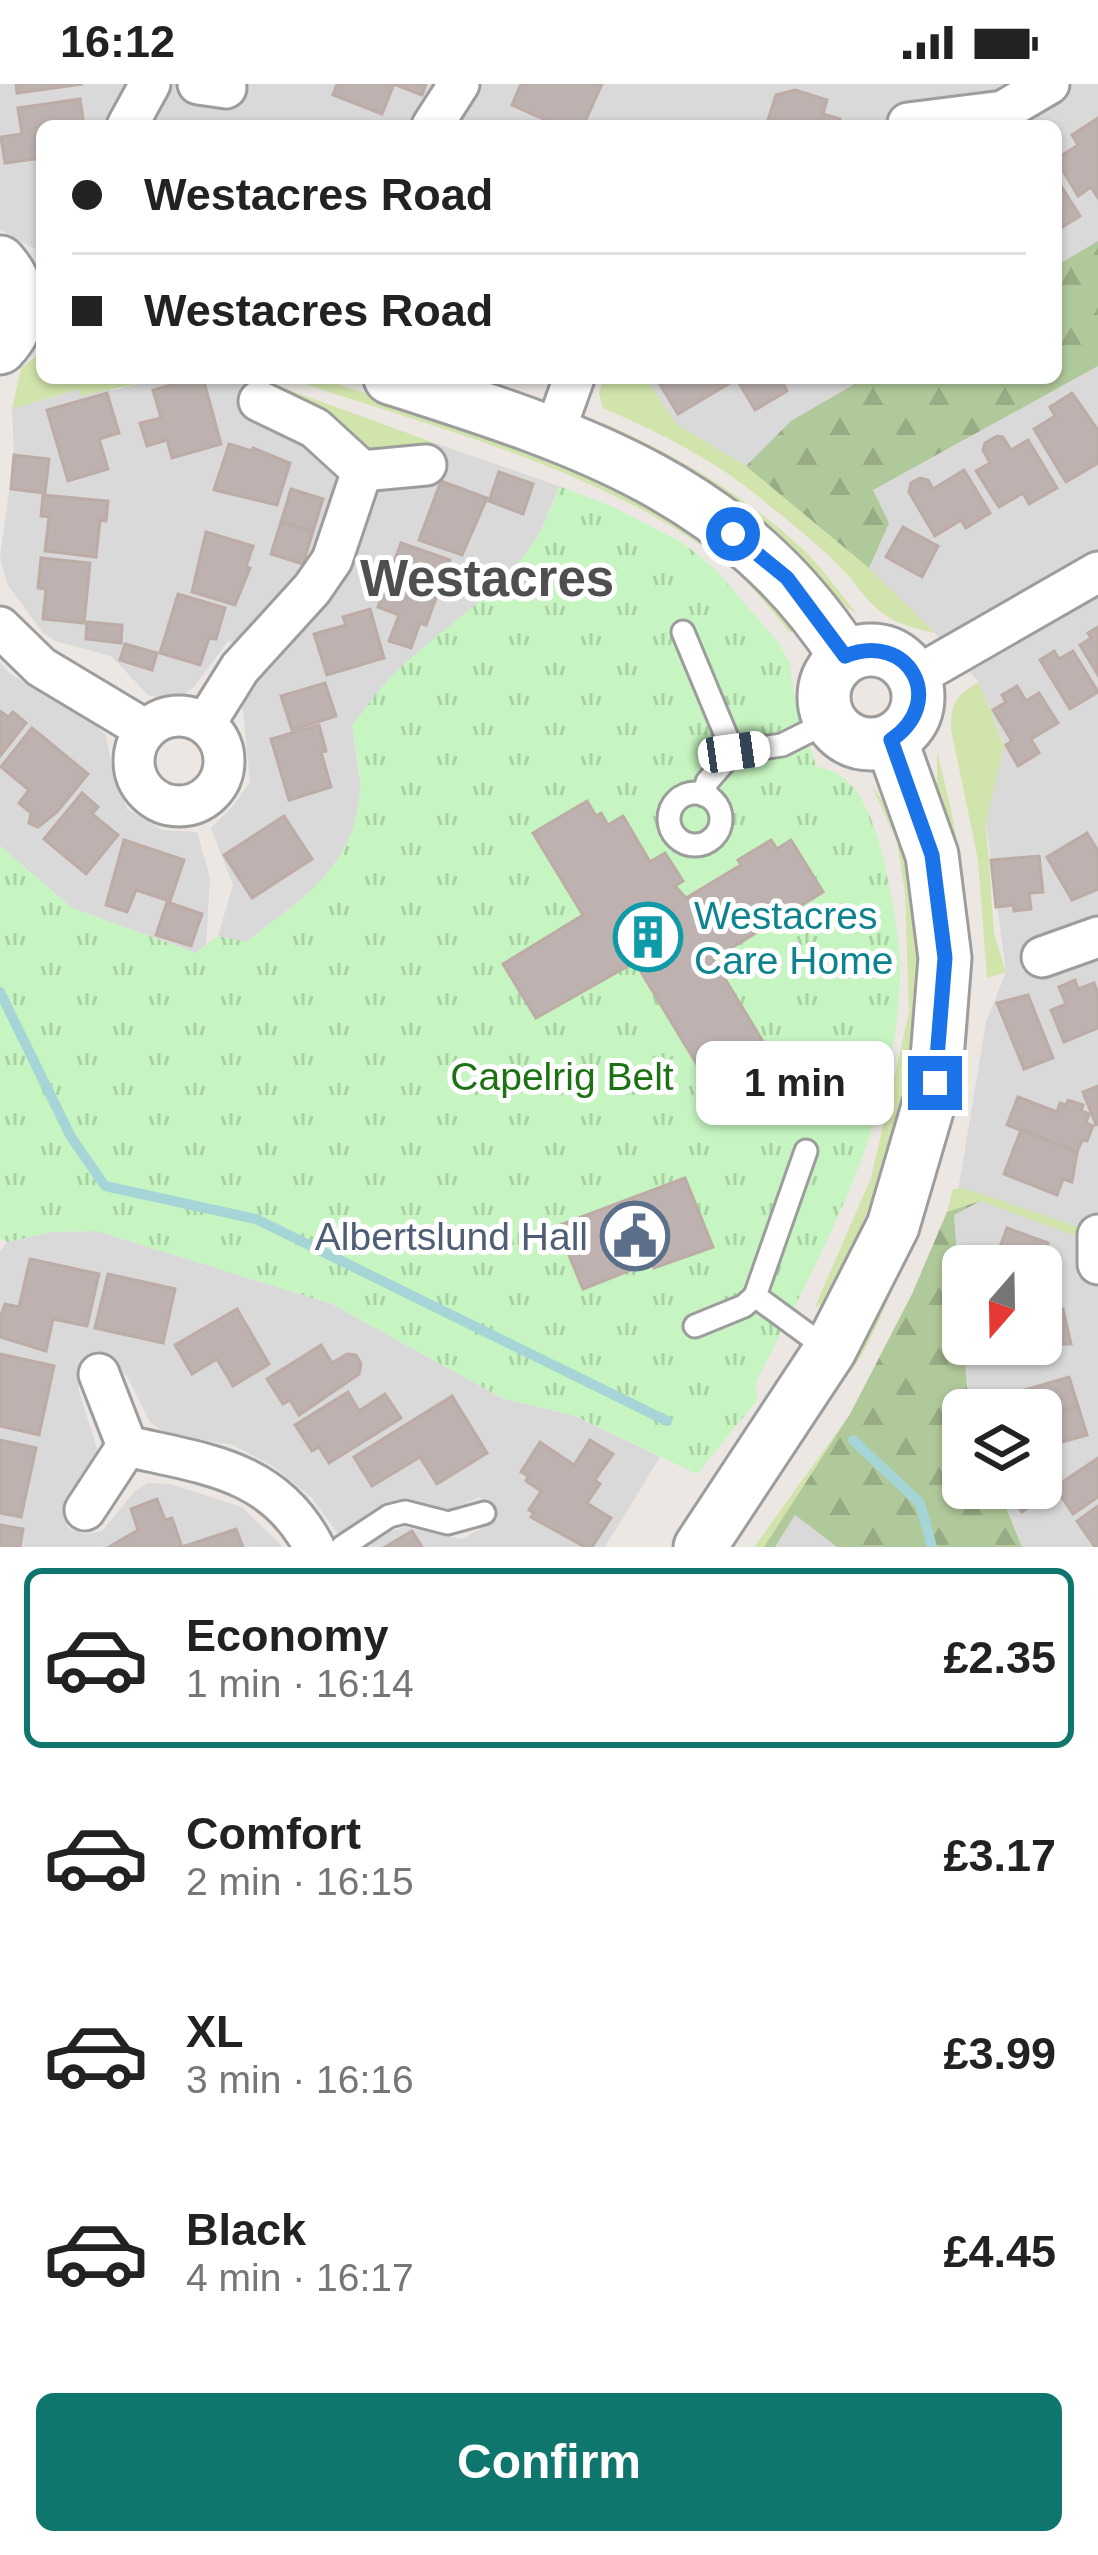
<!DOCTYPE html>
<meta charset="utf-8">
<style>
body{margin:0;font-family:Helvetica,sans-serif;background:#f2f2f2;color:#222;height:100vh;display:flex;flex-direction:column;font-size:45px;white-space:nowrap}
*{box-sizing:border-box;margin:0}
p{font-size:39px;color:#767676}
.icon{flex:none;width:66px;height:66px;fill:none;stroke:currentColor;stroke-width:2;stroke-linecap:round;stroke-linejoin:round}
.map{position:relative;height:1463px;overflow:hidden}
.panel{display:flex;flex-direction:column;background:#fff;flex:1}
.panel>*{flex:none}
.hud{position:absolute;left:36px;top:36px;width:1026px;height:264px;border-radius:18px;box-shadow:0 3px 9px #0004;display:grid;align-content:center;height:264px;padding:0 36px;background:#fff}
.needle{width:78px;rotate:200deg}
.tools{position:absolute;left:942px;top:1161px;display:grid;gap:24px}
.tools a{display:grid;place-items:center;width:120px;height:120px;border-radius:18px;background:#fff;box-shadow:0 3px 9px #0004;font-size:60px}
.end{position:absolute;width:54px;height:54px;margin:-27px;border:15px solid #1a73e8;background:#fff;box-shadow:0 0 0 6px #fff}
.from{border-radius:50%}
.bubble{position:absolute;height:84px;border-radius:18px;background:#fff;box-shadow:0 3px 9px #0004;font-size:39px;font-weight:800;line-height:84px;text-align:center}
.car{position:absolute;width:36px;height:72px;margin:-36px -18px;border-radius:15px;box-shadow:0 0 9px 3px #0007;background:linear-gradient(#fff 24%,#345 0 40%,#fff 0 76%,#345 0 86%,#fff 0)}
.hud b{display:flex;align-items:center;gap:42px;height:114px;font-size:45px}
.hud b+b{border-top:3px solid #e0e0e0}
.hud i{width:30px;height:30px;background:#222}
ul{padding:21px 0 0;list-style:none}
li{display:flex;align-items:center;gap:36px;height:180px;margin:0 24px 18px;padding:0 12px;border:6px solid transparent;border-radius:18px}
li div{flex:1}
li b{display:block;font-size:45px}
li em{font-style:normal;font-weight:800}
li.on{border-color:#0f766e}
li>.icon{width:108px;height:108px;stroke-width:1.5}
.button{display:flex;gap:24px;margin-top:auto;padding:24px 36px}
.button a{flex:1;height:138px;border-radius:18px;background:#0f766e;color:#fff;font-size:48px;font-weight:800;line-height:138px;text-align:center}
.status{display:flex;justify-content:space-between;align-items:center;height:84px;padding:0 60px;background:#fff;direction:ltr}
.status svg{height:33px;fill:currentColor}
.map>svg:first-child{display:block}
</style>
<div class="status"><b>16:12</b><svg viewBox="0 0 49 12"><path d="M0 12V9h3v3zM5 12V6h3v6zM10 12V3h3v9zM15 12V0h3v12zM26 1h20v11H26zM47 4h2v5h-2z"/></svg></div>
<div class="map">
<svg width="1098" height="1463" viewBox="0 0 1098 1463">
<defs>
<pattern id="forest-firs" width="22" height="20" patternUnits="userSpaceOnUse" patternTransform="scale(3)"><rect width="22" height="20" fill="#b0c99a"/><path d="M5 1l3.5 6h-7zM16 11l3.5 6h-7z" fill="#97ac84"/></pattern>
<pattern id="park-tufts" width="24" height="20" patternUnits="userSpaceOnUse" patternTransform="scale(3)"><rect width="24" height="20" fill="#c6f5c1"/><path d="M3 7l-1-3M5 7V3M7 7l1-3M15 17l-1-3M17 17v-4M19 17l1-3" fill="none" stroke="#aad1a5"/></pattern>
</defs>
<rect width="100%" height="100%" fill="#ece7e2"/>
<g fill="#dad9d9">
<path d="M0,0h1098v1463h-76l-24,-59h43v-78h-71l-6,-66h77v-78h-78v61l-9,-112 32,-193 20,-50 -20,-149 18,-78 -25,-63 -44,-49 -66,-65 -123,-102 -70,-42 -30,-46h410v-252h-1014v127l-42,-23z"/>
<path d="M161,294h80l16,5 78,83 5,20 -21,67 -83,91 -8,-3 -33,45 -13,10 -19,3 -15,-4 -37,-39 -56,-15 -12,-8 -36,-49 -7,-28 14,-101 -2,-46 68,-20 35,1z"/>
<path d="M432,358l127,44 -23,58 -52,55 -97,82 -35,45 9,61 -7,46 -32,50 -77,60 -27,-7 15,-51 -22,-57 23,-23 16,-23 -7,-72 -7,-9 144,-213 54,-12z"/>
<path d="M0,578l10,12 82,48 14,13 6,33 15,41 35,21 35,2 13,46 -4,67 -10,8 -124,-45 -72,-62z"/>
<path d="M97,1147l235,73 170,94 73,18 85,41 -55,90h-241l21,-14 20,-6 57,12 33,-18 -15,-24 -33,14 -54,-8 -54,32 -28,-38 -37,-30 -41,-22 -68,-12 -15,-11 -23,-46 -11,-8 -32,7 -6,13 21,67 -30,37 -6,17 5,19 17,6 17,-3 33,-40 13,-8 22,1 72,23 41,40h-283v-295l7,-10 44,-10z"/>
<path d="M795,1431l42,32h-62z"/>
</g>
<g fill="#d1e4ab">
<path d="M42,268v26h119l-80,18 -2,-7 -67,20 9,-41z"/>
<path d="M242,294h14l176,64v6l-61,12 -114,-77z"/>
<path d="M287,294h33c152,53 383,109 474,252l-4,3c-21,-26 -43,-54 -70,-74 -122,-92 -290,-132 -433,-181z"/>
<path d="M604,294h42l30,46 70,42 123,102 66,65c-70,-14 -62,-37 -108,-79 -25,-23 -52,-44 -78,-65 -42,-33 -97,-60 -146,-81l-4,-15z"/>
<path d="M602,338c71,32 137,69 195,122 23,20 41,47 60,70l-23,-16 -47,-46 -186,-125z"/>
<path d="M979,598l25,64 -18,77 8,110 12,39 -19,6 -9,-118 -27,-131c0,-26 5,-34 28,-47z"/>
<path d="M937,668c30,115 47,235 20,352 -15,62 -39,123 -63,181 -13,31 -36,92 -66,107l72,-143 47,-410 -10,-50z"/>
<path d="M872,702c42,58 44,93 45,163 1,21 4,43 2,64 -8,101 -50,196 -89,288l-15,6 56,-129 38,-165 -4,-121 -8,-50z"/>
<path d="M964,1104l114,39 -2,9 -96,-35 -33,11 6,-23z"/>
<path d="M850,1330l-86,133h-10z"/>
</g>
<g fill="url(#forest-firs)">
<path d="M1098,157v125l-225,124 16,33 -20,45 -123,-102 45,-45 74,-43h191v-112z"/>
<path d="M980,1117l-26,14 15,195h-6v78h35l24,59h-185l-42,-32 -20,32h-11l86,-133 62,-120 35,-82z"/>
</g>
<path fill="url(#park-tufts)" d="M559,402l52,20 72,37 32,26 63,73 11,19 5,32 22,73c8,3 18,5 25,10 27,17 42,75 47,105 6,30 12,61 12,91 -2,148 -79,281 -144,410l1,18 -60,74 -122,-58 -73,-18 -170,-94 -235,-73 -46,1 -44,10 -7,-4v-392l72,62 124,45 22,-17 28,6c55,-42 108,-74 114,-150 2,-21 -5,-45 -8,-66 11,-14 22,-31 35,-45 65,-68 143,-96 172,-195z"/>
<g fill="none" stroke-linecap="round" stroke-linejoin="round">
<g stroke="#a5d5d7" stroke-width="10">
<path d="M0,908l71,145 34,49 151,33 411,202"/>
<path d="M853,1356l67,63 12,44"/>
</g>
</g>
<g fill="#bdb2af" stroke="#bdaca6" stroke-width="3">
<path d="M16,0h67l-66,9z"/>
<path d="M337,0h89l-4,11 -28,-11 -12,30 -49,-19z"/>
<path d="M521,0h81l-19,42h-24l-47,-21z"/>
<path d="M795,6l32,10 -4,14 17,5 -2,7h-72l10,-31z"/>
<path d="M80,15l4,27h-42v32l-37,5 -4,-26 21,-3 -4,-26z"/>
<path d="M1098,34v80l-7,-11 -13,9 -22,-37 22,-14 -6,-10z"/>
<path d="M1056,94l24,38 -24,15z"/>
<path d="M197,294h6l18,66 -49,14 -5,-18 -20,6 -7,-23 21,-5 -8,-28z"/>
<path d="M656,294h71l3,5 -52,31z"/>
<path d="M736,294h44l7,13 -32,19z"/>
<path d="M107,309l12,40 -20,6 9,30 -40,12 -21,-71z"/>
<path d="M1072,309l26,37v33l-32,19 -32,-53 21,-13 -5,-9z"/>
<path d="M997,352l6,1 8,13 17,-10 29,48 -28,16 -6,-11 -24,14 -23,-36 14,-8 -7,-13 2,-7z"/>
<path d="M229,360l23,7 1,-3 37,15 -13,42 -63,-15z"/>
<path d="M14,371l35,4 -4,34 -34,-4z"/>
<path d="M964,386l26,43 -24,15 -5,-8 -26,16 -26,-44 2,-9 9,-5 8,2 5,9z"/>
<path d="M499,388l34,12 -10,30 -34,-13z"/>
<path d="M441,397l46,17 -25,57 -43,-15z"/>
<path d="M291,405l32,10 -10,32 -32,-9z"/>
<path d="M43,411l65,6 -2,20 -6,-1 -4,37 -51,-6 4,-34 -8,-1z"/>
<path d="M281,438l32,9 -10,33 -32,-10z"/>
<path d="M903,443l35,19 -16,31 -36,-20z"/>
<path d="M206,448l47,14 -7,21 4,1 -15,37 -43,-13z"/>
<path d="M401,459l49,17 -24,65 -6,-2 -9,25 -22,-7 10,-26 -21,-8z"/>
<path d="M41,474l49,5 -6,60 -41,-4 3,-30 -8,-1z"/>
<path d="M178,510l47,14 -9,31 -7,-1 -9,27 -40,-12z"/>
<path d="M370,525l14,49 -57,17 -13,-41 32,-9 -3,-8z"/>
<path d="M87,538l35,3 -1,18 -35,-4z"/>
<path d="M1098,543v48l-18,-30 11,-7 -3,-5z"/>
<path d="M125,560l32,9 -5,17 -32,-10z"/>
<path d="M1054,567l5,8 14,-8 25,41 -28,17 -30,-49z"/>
<path d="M325,599l11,33 -44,14 -11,-34z"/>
<path d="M1017,602l9,15 13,-8 19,30 -27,16 8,14 -21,13 -12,-21 6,-4 -19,-31 13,-8 -4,-7z"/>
<path d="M0,627l8,6 5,-5 13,11 -26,33z"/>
<path d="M319,641l7,26 -5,1 10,35 -42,13 -18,-61z"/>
<path d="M32,644l56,46 -31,38 -19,15 -9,-4 2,-10 -12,-10 10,-13 -28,-23z"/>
<path d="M82,709l16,14 -6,7 26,21 -32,39 -42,-35z"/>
<path d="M587,717l9,15 5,-3 7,12 15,-9 27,46 15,-9 18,28 -8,5 11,12 55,-33 -3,-5 33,-20 6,9 14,-9 32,52 -110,67 52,86 -58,36 -72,-119 -99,56 -33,-54 80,-49 -50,-82z"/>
<path d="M284,732l28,43 -60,39 -28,-43z"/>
<path d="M1087,749l11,18v38l-26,11 -25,-43z"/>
<path d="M124,756l60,20 -14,41 -34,-11 -9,22 -21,-7z"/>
<path d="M1039,772l4,36 -14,1 2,16 -17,2 -1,-6 -17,2 -5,-47z"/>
<path d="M167,818l35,12 -11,32 -35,-11z"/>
<path d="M1075,896l3,9 16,-6 4,11v34l-34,14 -13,-32 15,-6 -7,-17z"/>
<path d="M1028,911l25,63 -29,11 -27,-66z"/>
<path d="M1098,1002v38l-2,1 -13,-33z"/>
<path d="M1018,1013l39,15 3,-9 6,2 2,-5 15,5 -2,6 8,3 -3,9 7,3 -6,15 -5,-1 -5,12 -70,-27z"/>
<path d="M1021,1046l56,22 -5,30 -9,-3 -6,16 -53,-21z"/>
<path d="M685,1094l28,69 -59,21 -3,-6 -68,27 -26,-63z"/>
<path d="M1007,1144l41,15 -8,23 -42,-14z"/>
<path d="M998,1168l37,14h-42z"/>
<path d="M30,1175l69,15 -12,52 -34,-7 -7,32 -46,-14v-19l5,-14 14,3z"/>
<path d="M108,1190l67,15 -12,54 -68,-15z"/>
<path d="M237,1225l32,55 -36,22 -16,-27 -25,15 -17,-29z"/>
<path d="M1063,1225l8,35h-17l1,14 -35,2 -1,-16h22v-34z"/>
<path d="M321,1261l11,18 15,-9 9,1 5,9 -2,10 -60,41 -9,-15 -7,4 -16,-25z"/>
<path d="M0,1270l54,12 -15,69 -39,-9z"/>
<path d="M1069,1293l9,29 -37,11v-7h-15l-5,-19z"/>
<path d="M348,1308l11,19 26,-17 16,24 -72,45 -10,-16 -7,4 -17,-26z"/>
<path d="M452,1312l35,57 -50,31 -17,-27 -48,29 -18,-29z"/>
<path d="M1078,1322l9,29 -46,13v-31z"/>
<path d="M0,1356l36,8 -15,69 -21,-4z"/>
<path d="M590,1356l23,14 -18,26 5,4 -13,19 24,15 -19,29h-7l-54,-30 3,-4 -5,-3 12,-19 -15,-10 2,-5 -7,-4 19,-30 34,23z"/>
<path d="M1098,1374v39l-25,17 -18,-27z"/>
<path d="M1041,1395l9,13 -28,20 -10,-14 14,-10h15z"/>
<path d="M157,1415l8,21 7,-2 10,29 54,-18 7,18h-134l29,-17 -7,-21z"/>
<path d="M1098,1422v39l-3,2 -18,-26z"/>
<path d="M0,1441l23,4 -3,18h-20z"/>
<path d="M412,1447l10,16h-37z"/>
</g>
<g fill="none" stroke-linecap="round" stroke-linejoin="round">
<defs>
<g id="service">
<path d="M683,548l50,120 49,-7 48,-24"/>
<circle cx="695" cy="735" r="26"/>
<path d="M704,711l3,-13 26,-30"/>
<path d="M806,1067l-51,145 74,54"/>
<path d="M695,1242l49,-20 11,-10"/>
<path d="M342,1463l47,-31 16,-4 43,11 36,-10"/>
</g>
<g id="minor">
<path d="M198,0l28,4"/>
<path d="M908,39l95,-12 46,-27"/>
<path d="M127,42l23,-42"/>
<path d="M432,42l27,-42"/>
<path d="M555,347l19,-53"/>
<path d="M362,387l64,-6"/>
<path d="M0,543l41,40 105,63"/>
<path d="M915,593l183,-105"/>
<circle cx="179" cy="677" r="45"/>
<path d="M205,640l35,-56 72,-79 20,-29 30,-89 -47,-43 -56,-27"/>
<path d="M1042,873l56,-20"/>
<path d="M1098,1151v29"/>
<path d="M99,1290l28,72c77,18 147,23 187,101"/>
<path d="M85,1426l42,-64"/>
</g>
<g id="tertiary">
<path d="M0,178c24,28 26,59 0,86"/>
<path d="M390,294c183,59 344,107 455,278"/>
<circle cx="871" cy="613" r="47"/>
<path d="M700,1463l130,-197 63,-124 42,-143 10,-125 -13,-103 -41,-115"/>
</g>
</defs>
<use href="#service" stroke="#9d9d9d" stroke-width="27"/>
<use href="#minor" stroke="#9d9d9d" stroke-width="45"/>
<use href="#tertiary" stroke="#9d9d9d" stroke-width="57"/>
<use href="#service" stroke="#fff" stroke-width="21"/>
<use href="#minor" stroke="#fff" stroke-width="39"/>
<use href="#tertiary" stroke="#fff" stroke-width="51"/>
</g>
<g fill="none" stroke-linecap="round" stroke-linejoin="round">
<path stroke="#1a73e8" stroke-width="15" d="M733,450l54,44 58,78c64,-26 103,46 46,84l41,115 13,103 -10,125"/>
</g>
<defs>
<symbol id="building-ring" viewBox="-11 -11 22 22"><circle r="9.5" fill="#fff" stroke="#0f9aa8" stroke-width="1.5"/><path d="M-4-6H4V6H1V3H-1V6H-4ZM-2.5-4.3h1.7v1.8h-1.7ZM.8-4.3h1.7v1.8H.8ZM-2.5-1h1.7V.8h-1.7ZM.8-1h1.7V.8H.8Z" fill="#0f9aa8"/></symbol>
<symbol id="civic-ring" viewBox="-11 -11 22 22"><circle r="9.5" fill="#fff" stroke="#5c6f8a" stroke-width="1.5"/><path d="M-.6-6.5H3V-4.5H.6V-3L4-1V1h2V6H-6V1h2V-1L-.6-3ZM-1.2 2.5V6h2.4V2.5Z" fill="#5c6f8a"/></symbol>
</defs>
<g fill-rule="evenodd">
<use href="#building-ring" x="610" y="815" width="76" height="76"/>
<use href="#civic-ring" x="597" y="1114" width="76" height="76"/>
</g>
<g text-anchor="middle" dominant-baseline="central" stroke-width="10" stroke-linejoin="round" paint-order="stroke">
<g font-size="39" fill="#0d838f" stroke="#fff" text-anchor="start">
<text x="694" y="831">Westacres<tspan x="694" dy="45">Care Home</tspan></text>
</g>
<g font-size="39" fill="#1c7113" stroke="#fff">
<text x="562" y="992">Capelrig Belt</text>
</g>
<g font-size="39" fill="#4e5e75" stroke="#fff" text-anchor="end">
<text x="588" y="1152">Albertslund Hall</text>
</g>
<g font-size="51" font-weight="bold" fill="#4f4f4f" stroke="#fff">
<text x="487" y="494">Westacres</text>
</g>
</g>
</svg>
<div class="tools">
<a><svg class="needle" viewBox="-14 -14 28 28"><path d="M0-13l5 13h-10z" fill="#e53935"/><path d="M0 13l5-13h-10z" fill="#767676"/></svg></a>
<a><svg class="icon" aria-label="layers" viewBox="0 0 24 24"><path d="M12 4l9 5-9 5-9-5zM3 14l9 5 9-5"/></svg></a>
</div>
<i class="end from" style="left:733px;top:450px"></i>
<i class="end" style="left:935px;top:999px"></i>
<div class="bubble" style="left:696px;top:957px;width:198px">1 min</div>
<i class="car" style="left:734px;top:668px;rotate:82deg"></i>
<div class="hud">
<b><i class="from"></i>Westacres Road</b>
<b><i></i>Westacres Road</b>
</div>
</div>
<section class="panel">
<ul>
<li class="on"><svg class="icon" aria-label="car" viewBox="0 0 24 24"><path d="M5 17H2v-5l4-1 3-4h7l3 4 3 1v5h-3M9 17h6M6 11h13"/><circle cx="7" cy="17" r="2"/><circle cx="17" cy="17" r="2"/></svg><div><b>Economy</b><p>1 min · 16:14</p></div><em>£2.35</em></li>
<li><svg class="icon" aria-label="car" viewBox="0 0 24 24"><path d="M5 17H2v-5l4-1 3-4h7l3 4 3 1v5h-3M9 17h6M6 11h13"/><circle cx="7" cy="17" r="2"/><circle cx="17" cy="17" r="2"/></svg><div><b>Comfort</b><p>2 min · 16:15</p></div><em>£3.17</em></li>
<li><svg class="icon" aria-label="car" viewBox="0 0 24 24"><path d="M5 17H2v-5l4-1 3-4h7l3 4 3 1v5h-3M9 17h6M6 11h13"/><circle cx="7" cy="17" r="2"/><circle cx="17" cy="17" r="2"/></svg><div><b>XL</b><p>3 min · 16:16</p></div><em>£3.99</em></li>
<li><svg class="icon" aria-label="car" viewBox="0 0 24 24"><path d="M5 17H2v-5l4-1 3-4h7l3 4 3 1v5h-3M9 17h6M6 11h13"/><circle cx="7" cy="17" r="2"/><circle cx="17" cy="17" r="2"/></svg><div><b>Black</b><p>4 min · 16:17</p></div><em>£4.45</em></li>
</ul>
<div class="button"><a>Confirm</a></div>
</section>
